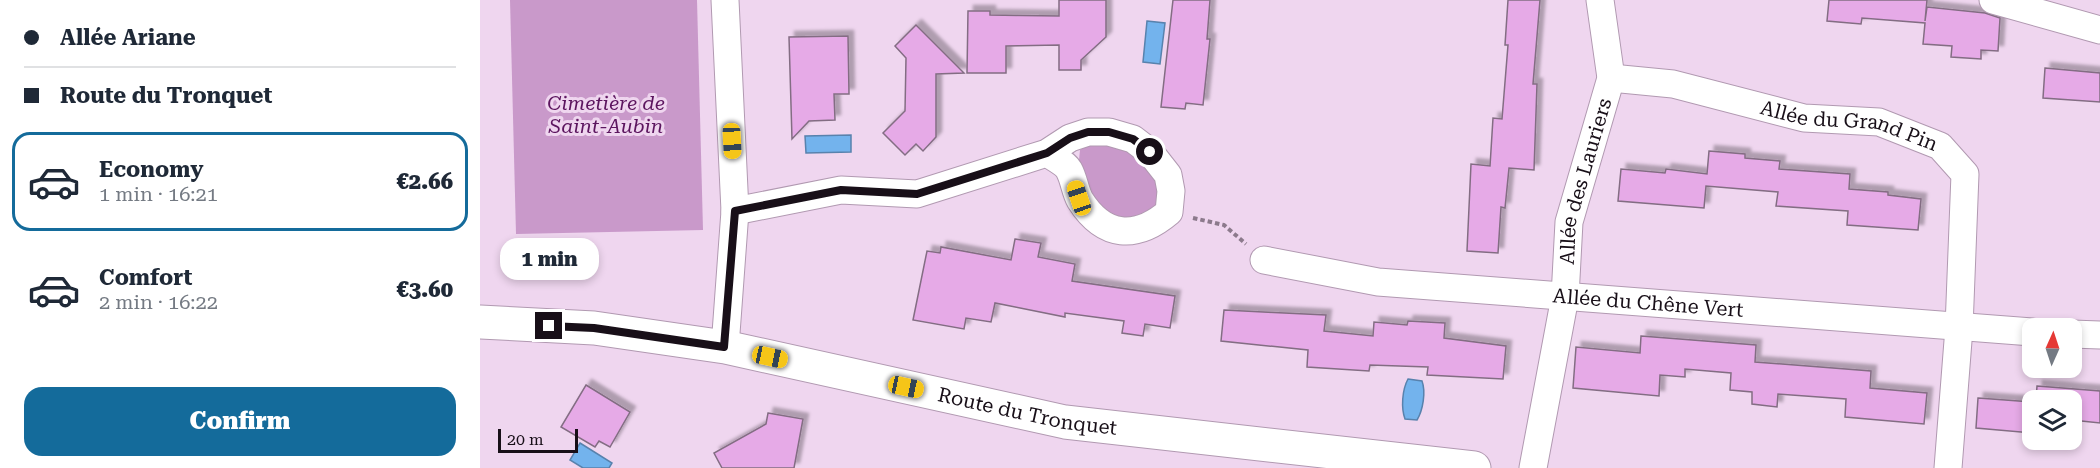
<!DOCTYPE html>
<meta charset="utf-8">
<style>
body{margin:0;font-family:"Roboto Serif",serif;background:#f2f2f3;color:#1f2937;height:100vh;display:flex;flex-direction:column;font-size:22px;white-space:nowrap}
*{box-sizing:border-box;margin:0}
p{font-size:20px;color:#747a83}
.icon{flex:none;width:33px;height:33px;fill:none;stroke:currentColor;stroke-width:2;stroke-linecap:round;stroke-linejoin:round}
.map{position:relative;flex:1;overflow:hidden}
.panel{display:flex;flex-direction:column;background:#fff;width:480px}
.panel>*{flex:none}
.top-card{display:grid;align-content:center;height:132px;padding:0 24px;background:#fff}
.needle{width:39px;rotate:3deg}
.controls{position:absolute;left:1542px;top:318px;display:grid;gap:12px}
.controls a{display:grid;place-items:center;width:60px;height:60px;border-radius:12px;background:#fff;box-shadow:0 3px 9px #0003;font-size:30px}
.scale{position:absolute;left:18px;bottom:15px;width:80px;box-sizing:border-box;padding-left:6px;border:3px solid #180f18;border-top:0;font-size:16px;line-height:21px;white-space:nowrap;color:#180f18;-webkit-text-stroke:4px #efd6ef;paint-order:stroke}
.end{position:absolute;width:27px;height:27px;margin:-14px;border:8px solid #180f18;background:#fff;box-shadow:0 0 0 3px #fff}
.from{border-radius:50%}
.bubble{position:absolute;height:42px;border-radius:18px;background:#fff;box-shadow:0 3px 9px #0003;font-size:20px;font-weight:800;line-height:42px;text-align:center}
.car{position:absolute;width:18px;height:36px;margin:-18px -9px;border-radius:8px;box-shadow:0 0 4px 2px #0007;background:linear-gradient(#f5c518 24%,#345 0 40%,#f5c518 0 76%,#345 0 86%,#f5c518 0)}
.top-card b{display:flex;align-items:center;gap:21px;height:57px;font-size:22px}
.top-card b+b{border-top:2px solid #e0e1e3}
.top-card i{width:15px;height:15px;background:#1f2937}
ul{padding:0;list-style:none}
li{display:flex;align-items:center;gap:18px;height:99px;margin:0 12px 9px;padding:0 12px;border:3px solid transparent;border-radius:18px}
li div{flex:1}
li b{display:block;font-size:22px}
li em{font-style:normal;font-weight:800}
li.on{border-color:#146b9b}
li>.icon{width:54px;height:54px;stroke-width:1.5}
.primary-button{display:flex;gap:12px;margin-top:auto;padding:12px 24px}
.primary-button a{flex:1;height:69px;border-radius:18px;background:#146b9b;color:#fff;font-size:24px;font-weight:800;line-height:69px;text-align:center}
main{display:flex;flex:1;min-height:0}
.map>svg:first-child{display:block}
</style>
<main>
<section class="panel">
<div class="top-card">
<b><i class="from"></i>Allée Ariane</b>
<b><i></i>Route du Tronquet</b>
</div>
<ul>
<li class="on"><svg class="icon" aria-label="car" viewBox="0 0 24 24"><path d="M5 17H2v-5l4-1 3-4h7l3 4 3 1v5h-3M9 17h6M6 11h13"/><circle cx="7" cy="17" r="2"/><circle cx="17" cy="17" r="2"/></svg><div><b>Economy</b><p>1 min · 16:21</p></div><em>€2.66</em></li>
<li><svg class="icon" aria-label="car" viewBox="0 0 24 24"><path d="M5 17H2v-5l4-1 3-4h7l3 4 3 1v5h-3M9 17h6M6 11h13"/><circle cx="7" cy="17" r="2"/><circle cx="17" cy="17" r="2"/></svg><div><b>Comfort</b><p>2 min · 16:22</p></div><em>€3.60</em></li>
</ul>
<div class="primary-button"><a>Confirm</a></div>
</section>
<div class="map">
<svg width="1620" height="468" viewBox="0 0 1620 468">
<defs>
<filter id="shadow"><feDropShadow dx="5.5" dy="-5.5" stdDeviation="1.5" flood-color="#0004"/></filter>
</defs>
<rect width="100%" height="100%" fill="#efd6ef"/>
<g fill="#c999ca">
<path d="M30,0h187l6,230 -187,4z"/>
<path d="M613,141l37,10 28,27 2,16 -4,13 -31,14 -28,-15 -19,-36 2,-20z"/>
</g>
<g fill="#73b3ed" stroke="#5882ad" stroke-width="1.5">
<path d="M667,21l18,2 -5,41 -17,-2z"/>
<path d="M371,135v17l-45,1 -1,-17z"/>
<path d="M928,379l14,2c4,11 1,29 -5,39l-12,-1c-4,-11 -3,-29 3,-40z"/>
<path d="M100,443l32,20 -3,5h-26l-13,-8z"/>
</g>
<g fill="#e6aae7" stroke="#836d83" stroke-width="1.5" filter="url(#shadow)">
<path d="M579,0h47v37l-25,23v10h-22v-25l-53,1v27h-39l1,-62h22v4l69,1z"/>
<path d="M693,0h37l-3,39h3l-7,66 -17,-2 -1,6 -24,-2z"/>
<path d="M1028,0h32l-7,84h4l-3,86 -25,-2 -4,40 -4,-1 -3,46 -31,-2 4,-87 19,2 3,-48 9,1 6,-74h-3z"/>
<path d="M1349,0h98l-2,21 2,-14 58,6 15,5 -2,33 -17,-1v9l-30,-2 1,-11 -29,-2 2,-21 -63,-5 -1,6 -34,-3z"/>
<path d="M436,25l48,48 -28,1v63l-13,14 -7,-7 -11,11 -22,-22 22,-22 1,-53 -11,-12z"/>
<path d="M368,36l1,58h-15l1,26 -26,1 -17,18 -3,-102z"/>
<path d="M1565,68l55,5v29l-57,-4z"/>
<path d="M1229,151l36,3v4l35,3 -1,8 71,5 -1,15 39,3v3l33,4 -3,31 -71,-5 1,-14 -72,-5 2,-14 -72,-6 -2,22 -86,-7 3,-32 44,4 1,-4 41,5z"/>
<path d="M535,239l26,4 -3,14 37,7 -3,17 103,15 -5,32 -25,-4 -2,12 -21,-3 2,-12 -59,-8v4l-70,-14 -4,19 -25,-4 -2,11 -51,-9 14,-69 13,2 1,-6 70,13z"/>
<path d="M744,310l102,5 -2,16 49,5 1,-14 33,3 1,-4 37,2 -1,15 62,8 -3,33 -76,-4 1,-8 -58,-2 -1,6 -62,-4 1,-17 -87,-9z"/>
<path d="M1161,336l115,9 -1,17 116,9 -1,17 57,5 -3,31 -79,-7 1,-18 -68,-5 -1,13 -25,-3v-12l-22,-2 1,-17 -46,-4v8l-25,-2 -1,21 -86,-8 3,-41 64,6z"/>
<path d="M106,385l44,27 -20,35 -11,-6 -4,6 -34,-20z"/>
<path d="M1557,386l63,5v32l-28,-3v-20h-36z"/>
<path d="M1498,398l54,4v31l-56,-5z"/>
<path d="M288,413l35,6 -9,49h-72l-8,-15 52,-29z"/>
</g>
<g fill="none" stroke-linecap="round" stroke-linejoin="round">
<defs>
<g id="street">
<path d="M1513,0l107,30"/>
<path id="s1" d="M1131,78l62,6 131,34 75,4 61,24 25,28 -6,154 -11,140"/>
<path d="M255,211l106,-21 76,4 130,-41 23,-15 18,-6h21l24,7 17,13 18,23 3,16 -2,21c-33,28 -65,26 -89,-12 -5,-9 -6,-21 -11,-30 -4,-7 -15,-12 -22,-17"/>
<path id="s2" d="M784,260l114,22 654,50"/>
<path d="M1592,334l28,1"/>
<path d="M245,347l10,-136 -10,-211"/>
<path id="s3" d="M1053,468l32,-171 4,-75 42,-144 -11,-78"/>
</g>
<g id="secondary">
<path id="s4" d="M0,322l114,6 131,19 340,75 409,46"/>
</g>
</defs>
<use href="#street" stroke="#b199b1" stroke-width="29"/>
<use href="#secondary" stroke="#b199b1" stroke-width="35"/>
<path stroke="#8c7a8c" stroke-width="4" stroke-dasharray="4.5 3" stroke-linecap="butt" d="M713,218l31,7 22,19"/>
<use href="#street" stroke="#fff" stroke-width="27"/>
<use href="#secondary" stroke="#fff" stroke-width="33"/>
</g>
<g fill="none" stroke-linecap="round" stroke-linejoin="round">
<path stroke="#180f18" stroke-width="8" d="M69,326l45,2 130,19 11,-136 106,-21 76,4 130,-41 23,-15 18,-6h21l24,7 17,13"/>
</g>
<g text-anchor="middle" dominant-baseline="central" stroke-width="6" stroke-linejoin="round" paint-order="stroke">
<g font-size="20" font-style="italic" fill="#5c155f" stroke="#efd6ef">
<text x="126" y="103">Cimetière de<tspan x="126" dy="23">Saint-Aubin</tspan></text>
</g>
<g font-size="20" fill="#180f18" stroke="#efd6ef">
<text stroke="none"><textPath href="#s1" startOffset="244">Allée du Grand Pin</textPath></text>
<text stroke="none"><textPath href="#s3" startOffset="292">Allée des Lauriers</textPath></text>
<text stroke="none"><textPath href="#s2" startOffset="387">Allée du Chêne Vert</textPath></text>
<text stroke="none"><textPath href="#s4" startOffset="556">Route du Tronquet</textPath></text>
</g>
</g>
</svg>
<div class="controls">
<a><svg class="needle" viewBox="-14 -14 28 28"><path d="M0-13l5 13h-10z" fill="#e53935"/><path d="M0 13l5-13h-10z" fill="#747a83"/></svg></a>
<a><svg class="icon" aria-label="layers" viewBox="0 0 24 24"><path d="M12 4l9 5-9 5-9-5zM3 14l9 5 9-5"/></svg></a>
</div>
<div class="scale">20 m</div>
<i class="end from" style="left:670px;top:152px"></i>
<i class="end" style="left:69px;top:326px"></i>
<div class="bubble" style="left:20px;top:238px;width:99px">1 min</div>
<i class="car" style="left:252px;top:141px;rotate:177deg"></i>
<i class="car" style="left:599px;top:198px;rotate:341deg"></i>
<i class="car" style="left:290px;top:357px;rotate:102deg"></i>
<i class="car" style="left:426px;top:387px;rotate:102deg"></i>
</div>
</main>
